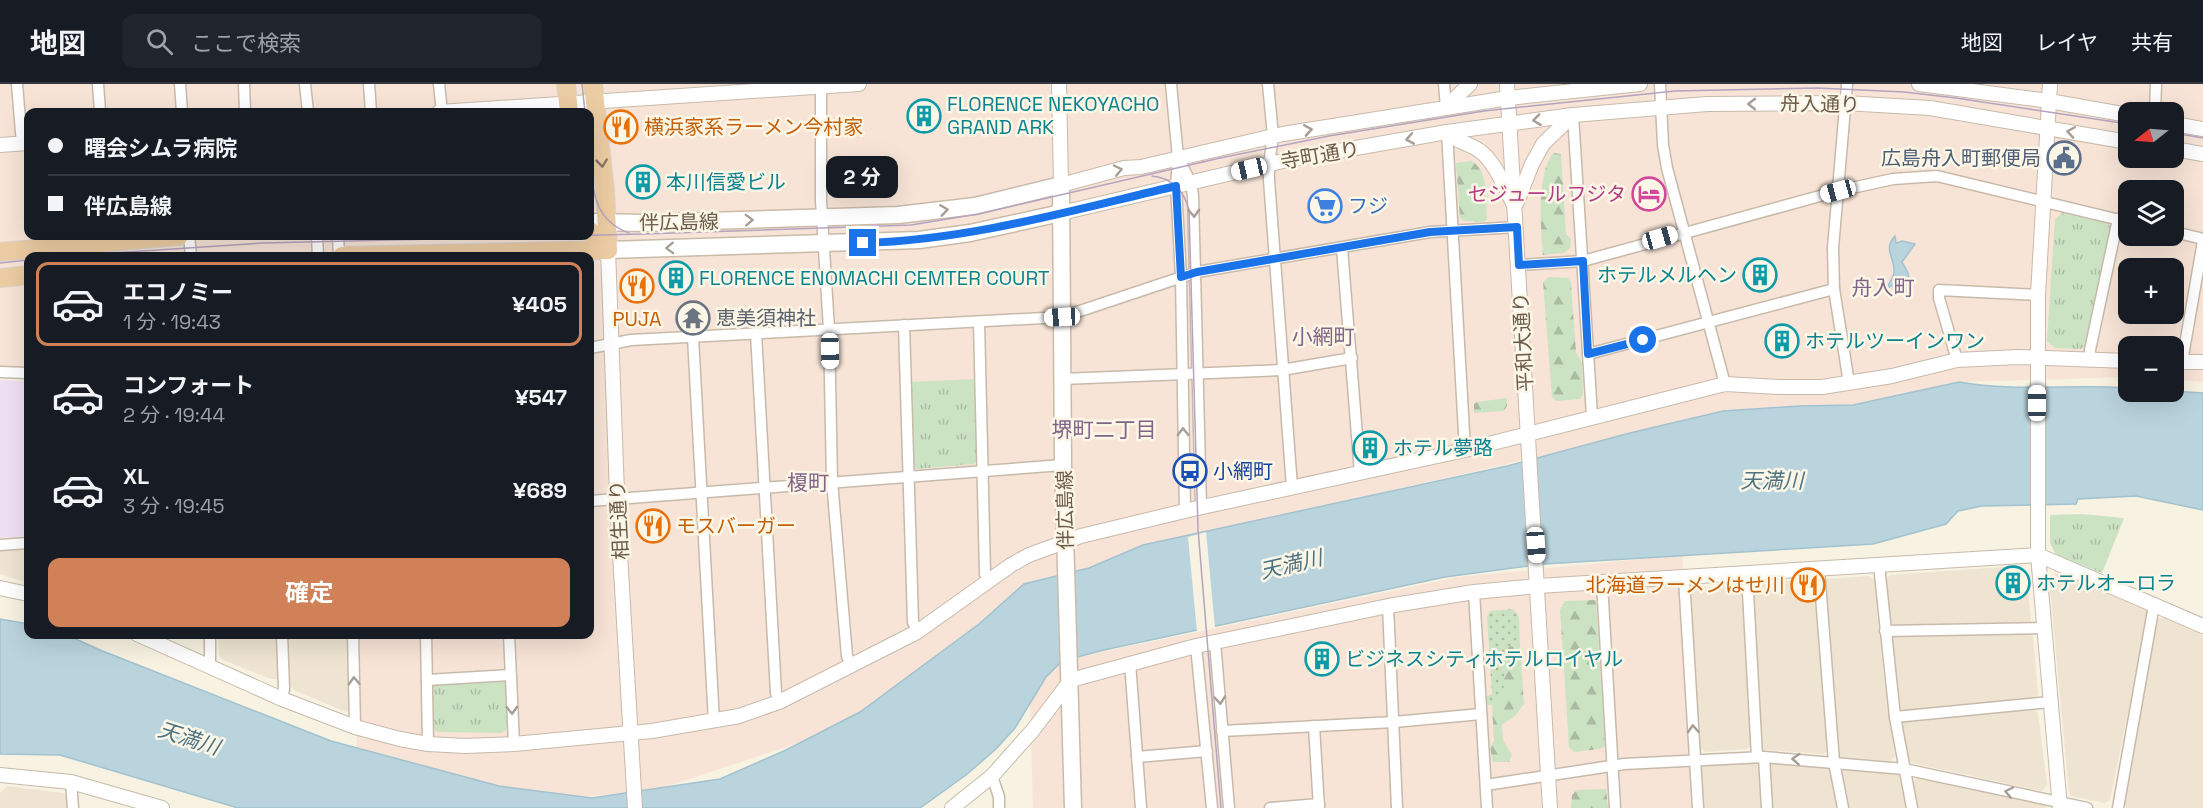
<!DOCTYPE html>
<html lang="ja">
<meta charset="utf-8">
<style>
body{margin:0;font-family:"Space Grotesk","Noto Sans JP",sans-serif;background:#20242c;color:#f1f3f6;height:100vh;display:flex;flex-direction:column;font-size:22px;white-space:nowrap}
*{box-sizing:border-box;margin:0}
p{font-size:20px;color:#9ea1a6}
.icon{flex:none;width:33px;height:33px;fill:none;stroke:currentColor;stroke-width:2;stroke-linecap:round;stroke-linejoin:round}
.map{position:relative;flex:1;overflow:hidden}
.side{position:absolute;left:24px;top:168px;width:570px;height:387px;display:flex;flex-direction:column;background:#171b24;border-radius:12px;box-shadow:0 6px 24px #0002}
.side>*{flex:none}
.top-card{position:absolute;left:24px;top:24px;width:570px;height:132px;border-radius:12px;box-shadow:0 6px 24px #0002;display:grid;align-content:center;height:132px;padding:0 24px;background:#171b24}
.needle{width:39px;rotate:253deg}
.fabs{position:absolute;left:2118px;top:18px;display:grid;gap:12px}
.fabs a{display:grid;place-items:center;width:66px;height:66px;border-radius:12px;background:#171b24;box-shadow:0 6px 24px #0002;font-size:30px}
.end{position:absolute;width:27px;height:27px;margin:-14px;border:8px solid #1a73e8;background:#fff;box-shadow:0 0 0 3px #fff}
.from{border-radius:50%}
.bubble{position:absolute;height:42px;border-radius:12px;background:#171b24;box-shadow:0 6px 24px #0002;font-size:20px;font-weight:700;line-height:42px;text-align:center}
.car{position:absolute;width:18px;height:36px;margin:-18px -9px;border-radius:8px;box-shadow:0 0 4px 2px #0007;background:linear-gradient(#fff 24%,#345 0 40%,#fff 0 76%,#345 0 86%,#fff 0)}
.top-card b{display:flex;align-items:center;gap:21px;height:57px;font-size:22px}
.top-card b+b{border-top:2px solid #363941}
.top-card i{width:15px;height:15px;background:#f1f3f6}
ul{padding:10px 0 0;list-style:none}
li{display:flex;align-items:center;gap:18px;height:84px;margin:0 12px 9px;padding:0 12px;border:3px solid transparent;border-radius:12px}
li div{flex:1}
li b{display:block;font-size:22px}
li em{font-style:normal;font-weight:700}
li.selected{border-color:#d18157}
li>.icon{width:54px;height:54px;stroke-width:1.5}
.primary-button{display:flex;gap:12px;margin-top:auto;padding:12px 24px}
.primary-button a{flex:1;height:69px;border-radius:12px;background:#d18157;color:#fff;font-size:24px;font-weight:700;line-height:69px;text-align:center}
header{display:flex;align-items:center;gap:36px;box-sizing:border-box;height:84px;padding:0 30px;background:#171b24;border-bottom:2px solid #363941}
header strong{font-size:28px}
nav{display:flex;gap:33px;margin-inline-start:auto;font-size:21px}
.search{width:420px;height:54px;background:#20242c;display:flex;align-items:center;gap:15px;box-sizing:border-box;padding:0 21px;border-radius:12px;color:#9ea1a6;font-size:22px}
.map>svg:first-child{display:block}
</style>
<header>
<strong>地図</strong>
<div class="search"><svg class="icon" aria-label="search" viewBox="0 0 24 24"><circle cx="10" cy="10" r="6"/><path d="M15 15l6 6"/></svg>ここで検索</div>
<nav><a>地図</a><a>レイヤ</a><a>共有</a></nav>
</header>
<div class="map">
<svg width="2203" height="724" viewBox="0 0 2203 724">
<defs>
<pattern id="grass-dots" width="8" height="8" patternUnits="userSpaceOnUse" patternTransform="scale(1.5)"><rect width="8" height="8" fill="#cce3c3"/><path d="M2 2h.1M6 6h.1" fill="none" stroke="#aabba1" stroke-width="1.8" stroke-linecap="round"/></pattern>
<pattern id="forest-firs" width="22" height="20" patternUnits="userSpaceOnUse" patternTransform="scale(1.5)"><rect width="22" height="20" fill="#cce3c3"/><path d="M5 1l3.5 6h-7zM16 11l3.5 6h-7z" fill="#aabba1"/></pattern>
<pattern id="park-tufts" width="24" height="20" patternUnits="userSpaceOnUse" patternTransform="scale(1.5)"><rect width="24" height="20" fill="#cce3c3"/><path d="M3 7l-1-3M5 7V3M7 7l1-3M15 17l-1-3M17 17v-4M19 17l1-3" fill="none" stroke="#aabba1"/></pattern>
</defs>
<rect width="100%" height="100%" fill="#f8f2e2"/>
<g fill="#eee4d1">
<path d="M28,463v36l-28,-9v-26z"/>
<path d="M2018,482l8,5 5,49 -1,3 -135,3 -5,-5 -4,-42 4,-4z"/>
<path d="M2056,489l90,36 2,6 -38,185 -5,3 -34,-7 -2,-3 -20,-216z"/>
<path d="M1869,492l5,4 11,110 10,66 -4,5 -50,-4 -5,-5 -13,-170 4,-3z"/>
<path d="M1810,496l4,3 15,166 -6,5 -59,-4 -3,-4 -11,-158 4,-5z"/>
<path d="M1737,501l5,4 10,156 -5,4 -42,3 -6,-5 -9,-156 4,-3z"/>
<path d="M2164,533l39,16v175h-76l-5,-4 36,-185z"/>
<path d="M2029,548l4,4 5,58 -5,5 -129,12 -6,-4 -7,-67 5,-6z"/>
<path d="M218,551h60l2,44h-9l-50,-20 -2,-4z"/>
<path d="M287,551h62l3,74 -6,3 -52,-22 -5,-6z"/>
<path d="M2033,623l5,6 9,72 -5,6 -130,-28 -5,-5 -7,-33 5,-6z"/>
<path d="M1753,677l6,5 2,42h-58l-3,-39 5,-5z"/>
<path d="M1773,678l52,3 6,7 7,36h-67l-2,-42z"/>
<path d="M1843,683l51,5 5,4 7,32h-60l-7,-35z"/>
<path d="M1917,693l126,26 4,5h-129l-5,-26z"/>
<path d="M7,702l56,7 5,5 1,10h-69v-15z"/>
</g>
<g fill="#f7e4d7" fill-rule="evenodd">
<path d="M0,0h2203v298l-29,-2v-34h-46v31l-167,5 -112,25 -135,5 -149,41 -45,8 -340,77 -146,46 -114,90 -44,31 -66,34 -157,52 -86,7 -52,-5 -158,-46 -4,-112 237,-1v-378h-562v117l-28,-2zM28,28h562v124h-562zM2128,28h46v46h-46zM2128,106h46v46h-46zM2128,184h46v46h-46z"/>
<path d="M1682,471l15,253h-664l-3,-107 24,-34 29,-11 375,-79z"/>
</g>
<path fill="#efdff4" d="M0,296l28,1v155l-28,2z"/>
<path fill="url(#grass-dots)" d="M1513,525l6,8 1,31 -10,-2 -7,8c0,17 9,52 -16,51l-1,-8 6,-3 -5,-77 3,-6z"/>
<g fill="url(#forest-firs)">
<path d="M1553,69l8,1 5,80 5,5 -1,9 -6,5 -21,2c-2,-28 -7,-79 10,-102z"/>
<path d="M1471,77c18,8 15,41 16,58l-3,3 -20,-1 -4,-3 -4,-55z"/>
<path d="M1549,193l19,1 3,5 5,69 6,11 1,30 -3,6 -24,2 -4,-4 -9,-115z"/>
<path d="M1507,314v8l-3,5 -30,2v-9l3,-2z"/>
<path d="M1596,516l9,146 -5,3 -26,3 -5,-5 -9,-137 5,-9z"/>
<path d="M1510,562l10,2 4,56 -9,12 -13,9 1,15 9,15 -3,7h-16l-3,-15 4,-6 -2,-36c18,-9 11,-33 10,-51z"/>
<path d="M1606,705l2,19h-37l1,-13 5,-5z"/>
</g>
<g fill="url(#park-tufts)">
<path d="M2062,129l45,10 5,5 -26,118 -6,3 -25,-1 -8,-7 8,-122z"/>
<path d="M977,295l1,80 -4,5 -58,5 -3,-4 -3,-83z"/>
<path d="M2082,430l42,4 -22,55 -46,-18 -6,-12v-28z"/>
<path d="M501,595l5,3 1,47 -5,4 -64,-1 -5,-3 -2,-44 2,-3z"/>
</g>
<g fill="#bad4de" stroke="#a1c2ce" stroke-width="1.5">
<path d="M1895,152l1,7 6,-2 13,3 -13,18 6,11 3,18 -13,3 -4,-3 -2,-6 -6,5c2,-5 7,-12 8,-17 2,-14 -12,-23 1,-37z"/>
<path d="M1959,298c56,10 113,2 169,6v4l46,-1 29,2v117l-67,-14 -58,3 -2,5 -94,2 -24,5 -12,13 -73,20 -329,20 -99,13 -341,73 -42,11 -16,16 -31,51 -19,21 -30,26 -46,33h-682l-178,-53 -60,-1v-135l28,5v10l39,1 33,15 231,91 168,45 93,12 128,-19 66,-29 74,-38 119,-88 45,-40 65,-16 54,-23 364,-79 123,-33 93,-22 76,-5 54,-1z"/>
</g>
<path fill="#f8f2e2" d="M1206,448l9,96 -18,4 -9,-95z"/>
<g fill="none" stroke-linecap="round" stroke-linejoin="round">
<defs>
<g id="minor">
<path d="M17,0l5,60"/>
<path d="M98,0l2,28"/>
<path d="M180,0l2,28"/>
<path d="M244,0l1,28"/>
<path d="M305,0l3,28"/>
<path d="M369,0l2,28"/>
<path d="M439,0l3,28"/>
<path d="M821,0v117l8,128 3,152 15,175 4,10"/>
<path d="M1171,0l7,74 -2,28 5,91 4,234"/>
<path d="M1268,0l5,52 -4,28v16l23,307"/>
<path d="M1444,0l2,23"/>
<path d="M1660,0l3,61 4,23 58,216"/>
<path d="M1847,0l-14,164 1,41 15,94"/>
<path d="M2155,28l1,-28"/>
<path d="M1573,31l19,301"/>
<path d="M1447,48l18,318"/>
<path d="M1178,74l13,25 2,13 8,311"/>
<path d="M2174,148l29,7"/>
<path d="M189,152l2,20"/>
<path d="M317,152l1,20"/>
<path d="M338,152l1,20"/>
<path d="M1342,164l18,225"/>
<path d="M1519,181l64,-4 255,-70 55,-12 44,-3 191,46"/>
<path d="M979,238l6,252 4,7"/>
<path d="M904,241l9,297 4,10"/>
<path d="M756,249l20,360 3,9"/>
<path d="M693,253l21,385"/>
<path d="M590,264l41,-8 431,-23 135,-45 233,-40 87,-5"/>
<path d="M1588,270l246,-65"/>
<path d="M1957,276l-18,-62v-8l99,5"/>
<path d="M2090,276v-10l28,-131"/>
<path d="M2182,278l21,-121"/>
<path d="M0,288l28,1"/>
<path d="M1062,295l220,-9 70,-12"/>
<path d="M590,417l473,-36"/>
<path d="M0,461l28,-2"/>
<path d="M1879,481l16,152 17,91"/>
<path d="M1819,486l15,192 9,46"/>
<path d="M1747,490l10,183"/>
<path d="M1684,494l14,230"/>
<path d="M1602,499l13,225"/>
<path d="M1474,508l13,216"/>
<path d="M1388,522l9,202"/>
<path d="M1885,547l158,-3"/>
<path d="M210,550v33"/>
<path d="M282,550l2,55 -2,10"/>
<path d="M353,550l2,93"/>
<path d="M426,550l2,110"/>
<path d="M509,550l5,110"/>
<path d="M1215,558l14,166"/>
<path d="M1196,562l16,162"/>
<path d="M1130,579l11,145"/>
<path d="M427,596l84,-5"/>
<path d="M1895,633l154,-15"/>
<path d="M1314,642l5,82"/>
<path d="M1222,647l172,-9 87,-8"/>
<path d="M1137,673l70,-6"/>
<path d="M1764,673l3,51"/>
<path d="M992,692l7,21v11"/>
<path d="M71,698l2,26"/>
<path d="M1486,701l138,-21 140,-7 140,12 183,39"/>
<path d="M1270,724l49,-4"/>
<path d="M2118,724l36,-203"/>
</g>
<g id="tertiary">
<path d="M1059,0l2,101 63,-17 17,-1 142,-33 225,-36 132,-14"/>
<path d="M1507,0l43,724"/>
<path d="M1919,0l130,17 79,14"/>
<path d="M2050,0l-12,211v260l22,253"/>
<path d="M1446,23l24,-23"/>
<path d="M439,28l420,-28"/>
<path d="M2174,40l29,5"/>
<path d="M1447,48c9,10 22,11 33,19 15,11 24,35 33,52"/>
<path d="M0,61l28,-2"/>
<path d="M2174,65l29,5"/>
<path d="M1517,118l15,-38 11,-20 30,-29"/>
<path d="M1061,129l226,-53 160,-28 126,-17 134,-11 137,-1 86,5 198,34"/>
<path d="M608,166l10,270 17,288"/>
<path d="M2174,278h29"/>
<path d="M0,504l28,6"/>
<path d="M137,550l145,65 73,28 45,12 28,5 37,2 49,-2 138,-13 87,-15 40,-14 138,-70 94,-67 18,-10 52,-19 112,-27 272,-59 260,-66 54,3h43l70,-11 65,-16 61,-3 110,4"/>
<path d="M0,691l71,7 91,26"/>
<path d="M952,724l40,-32 41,-46 38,-50 125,-34 192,-40 86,-14 64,-6 500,-31 165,71"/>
</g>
<g id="secondary">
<path d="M590,138l54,1 254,-8 77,-9 86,-21 2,280 10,343"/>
<path d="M608,166l311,-10 51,-7 91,-20"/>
</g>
<g id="trunk">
<path d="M566,0l3,28"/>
<path d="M593,0l12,107 3,59"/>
<path d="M590,147l18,19"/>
<path d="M0,168l179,-16"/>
<path d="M342,172l266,-6"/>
<path d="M0,194l28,-3"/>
</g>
</defs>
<use href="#minor" stroke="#c7baab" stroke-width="13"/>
<use href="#tertiary" stroke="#c7baab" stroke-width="16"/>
<use href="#secondary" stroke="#cabba9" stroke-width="19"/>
<use href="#trunk" stroke="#d9d4d0" stroke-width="20"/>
<use href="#minor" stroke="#fff" stroke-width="10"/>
<use href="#tertiary" stroke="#fff" stroke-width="14"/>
<use href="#secondary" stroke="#fff" stroke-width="16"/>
<use href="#trunk" stroke="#eccca2" stroke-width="18"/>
<g stroke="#b5a3bf" stroke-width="1.5">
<path d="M582,0l3,28"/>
<path d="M2174,49l29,5"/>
<path d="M590,72c3,34 3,64 39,77"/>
<path d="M1152,92c20,2 32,15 37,34l9,319 23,279"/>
<path d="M67,172l195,-13 381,-9 268,-9 67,-11 242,-56 109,-22 155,-25 191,-20 143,-3 86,4 52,6 172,26"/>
<path d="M0,179l28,-3"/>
</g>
</g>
<defs><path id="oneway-chevron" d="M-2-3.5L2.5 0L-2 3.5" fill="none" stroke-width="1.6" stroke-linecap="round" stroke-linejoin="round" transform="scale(1.5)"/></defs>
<g stroke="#a79d94">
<use href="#oneway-chevron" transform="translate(1752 20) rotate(180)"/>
<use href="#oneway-chevron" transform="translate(1537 36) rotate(173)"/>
<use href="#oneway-chevron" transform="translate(1308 46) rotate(-9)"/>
<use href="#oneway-chevron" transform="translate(2071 48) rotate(-171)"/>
<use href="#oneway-chevron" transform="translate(1410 55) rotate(170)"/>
<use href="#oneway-chevron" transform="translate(1118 86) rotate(-12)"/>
<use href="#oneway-chevron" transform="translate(944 126) rotate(-8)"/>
<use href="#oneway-chevron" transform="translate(1194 129) rotate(87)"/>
<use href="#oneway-chevron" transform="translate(749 136) rotate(-2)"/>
<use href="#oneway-chevron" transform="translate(670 164) rotate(178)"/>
<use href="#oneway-chevron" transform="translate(1183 348) rotate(-91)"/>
<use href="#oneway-chevron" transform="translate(354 597) rotate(-92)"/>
<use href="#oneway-chevron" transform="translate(1220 616) rotate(85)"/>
<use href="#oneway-chevron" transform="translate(512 626) rotate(88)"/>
<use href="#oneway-chevron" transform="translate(1693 645) rotate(-93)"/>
<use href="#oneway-chevron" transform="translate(1796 675) rotate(-176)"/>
<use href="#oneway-chevron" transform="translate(2009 708) rotate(-168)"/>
</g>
<use stroke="#8c7762" href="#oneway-chevron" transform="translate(602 79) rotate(84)"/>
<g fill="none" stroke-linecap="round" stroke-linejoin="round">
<path stroke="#1a73e8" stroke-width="8" d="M863,159c107,-3 210,-33 313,-57l5,91 16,-5 233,-40 87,-5 2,38 64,-4 5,93 55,-14"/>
</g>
<defs>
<symbol id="building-ring" viewBox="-11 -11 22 22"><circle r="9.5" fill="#fcf6e7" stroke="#0f9aa8" stroke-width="1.5"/><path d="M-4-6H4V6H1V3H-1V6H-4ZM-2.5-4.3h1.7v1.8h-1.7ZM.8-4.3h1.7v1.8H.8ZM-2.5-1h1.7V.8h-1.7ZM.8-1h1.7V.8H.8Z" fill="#0f9aa8"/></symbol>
<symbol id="restaurant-ring" viewBox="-11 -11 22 22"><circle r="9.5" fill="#fcf6e7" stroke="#e8710a" stroke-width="1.5"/><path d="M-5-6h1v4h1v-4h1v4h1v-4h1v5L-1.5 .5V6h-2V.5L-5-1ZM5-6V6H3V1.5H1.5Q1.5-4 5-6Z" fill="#e8710a"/></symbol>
<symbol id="civic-ring" viewBox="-11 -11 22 22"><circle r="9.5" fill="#fcf6e7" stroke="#5c6f8a" stroke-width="1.5"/><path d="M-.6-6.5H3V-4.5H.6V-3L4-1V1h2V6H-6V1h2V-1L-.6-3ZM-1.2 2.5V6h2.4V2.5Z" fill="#5c6f8a"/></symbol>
<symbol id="hotel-ring" viewBox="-11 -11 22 22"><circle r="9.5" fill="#fcf6e7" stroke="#d1479c" stroke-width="1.5"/><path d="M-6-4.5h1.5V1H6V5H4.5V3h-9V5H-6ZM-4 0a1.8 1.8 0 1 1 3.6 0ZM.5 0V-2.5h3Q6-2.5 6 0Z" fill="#d1479c"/></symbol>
<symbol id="supermarket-ring" viewBox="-11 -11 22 22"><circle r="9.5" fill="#fcf6e7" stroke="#3f7fe0" stroke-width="1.5"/><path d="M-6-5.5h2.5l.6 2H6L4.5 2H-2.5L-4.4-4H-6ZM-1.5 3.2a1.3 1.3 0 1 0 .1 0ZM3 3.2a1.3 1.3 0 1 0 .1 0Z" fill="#3f7fe0"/></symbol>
<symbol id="temple-ring" viewBox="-11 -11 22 22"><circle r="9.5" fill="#fcf6e7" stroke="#6b7280" stroke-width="1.5"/><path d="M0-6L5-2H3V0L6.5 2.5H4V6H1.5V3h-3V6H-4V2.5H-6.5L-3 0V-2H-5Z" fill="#6b7280"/></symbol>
<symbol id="bus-ring" viewBox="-11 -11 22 22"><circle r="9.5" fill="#fcf6e7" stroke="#1a4fb4" stroke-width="1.5"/><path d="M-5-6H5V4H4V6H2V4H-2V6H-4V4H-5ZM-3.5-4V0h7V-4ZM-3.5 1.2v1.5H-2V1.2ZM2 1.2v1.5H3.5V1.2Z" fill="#1a4fb4"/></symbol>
</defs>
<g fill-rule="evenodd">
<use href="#building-ring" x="905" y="13" width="38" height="38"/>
<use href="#restaurant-ring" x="602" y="24" width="38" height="38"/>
<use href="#civic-ring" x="2045" y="55" width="38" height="38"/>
<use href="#building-ring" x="624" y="79" width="38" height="38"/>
<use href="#hotel-ring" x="1630" y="91" width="38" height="38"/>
<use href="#supermarket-ring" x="1306" y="103" width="38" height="38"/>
<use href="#building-ring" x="1741" y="172" width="38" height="38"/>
<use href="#building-ring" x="657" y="175" width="38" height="38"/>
<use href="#restaurant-ring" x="618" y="183" width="38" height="38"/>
<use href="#temple-ring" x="674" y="215" width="38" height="38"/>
<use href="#building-ring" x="1763" y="238" width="38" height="38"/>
<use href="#building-ring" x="1351" y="345" width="38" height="38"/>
<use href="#bus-ring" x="1171" y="368" width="38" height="38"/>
<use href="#restaurant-ring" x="634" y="423" width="38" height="38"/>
<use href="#building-ring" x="1994" y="480" width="38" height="38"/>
<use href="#restaurant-ring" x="1789" y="482" width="38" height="38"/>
<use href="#building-ring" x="1303" y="556" width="38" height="38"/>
</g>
<g text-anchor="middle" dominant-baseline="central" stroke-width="5" stroke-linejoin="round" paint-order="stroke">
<g font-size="20" fill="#0d838f" stroke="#fcf6e7" text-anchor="start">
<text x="947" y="20">FLORENCE NEKOYACHO<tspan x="947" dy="23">GRAND ARK</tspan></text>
<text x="666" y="98">本川信愛ビル</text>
<text x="1737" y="191" text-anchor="end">ホテルメルヘン</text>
<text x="699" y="194">FLORENCE ENOMACHI CEMTER COURT</text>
<text x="1805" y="257">ホテルツーインワン</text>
<text x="1393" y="364">ホテル夢路</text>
<text x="2036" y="499">ホテルオーロラ</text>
<text x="1345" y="575">ビジネスシティホテルロイヤル</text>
</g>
<g font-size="20" fill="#6c5b4c" stroke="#fcf6e7">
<text transform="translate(1820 20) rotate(1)">舟入通り</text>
<text transform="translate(1320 71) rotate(-10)">寺町通り</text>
<text transform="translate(679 138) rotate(-1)">伴広島線</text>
<text transform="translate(1523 258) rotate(-93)">平和大通り</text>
<text transform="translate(1065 426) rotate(-91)">伴広島線</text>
<text transform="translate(619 436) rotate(-93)">相生通り</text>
</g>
<g font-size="20" fill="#c56008" stroke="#fcf6e7" text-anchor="start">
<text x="644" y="43">横浜家系ラーメン今村家</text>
<text x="637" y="235" text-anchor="middle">PUJA</text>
<text x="676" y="442">モスバーガー</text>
<text x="1785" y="501" text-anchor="end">北海道ラーメンはせ川</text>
</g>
<g font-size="20" fill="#4e5e75" stroke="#fcf6e7" text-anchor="end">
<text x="2041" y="74">広島舟入町郵便局</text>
</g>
<g font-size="20" fill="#b23c85" stroke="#fcf6e7" text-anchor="end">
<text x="1626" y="110">セジュールフジタ</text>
</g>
<g font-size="20" fill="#366cbe" stroke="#fcf6e7" text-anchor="start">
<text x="1348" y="122">フジ</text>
</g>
<g font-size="20" fill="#5b616d" stroke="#fcf6e7" text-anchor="start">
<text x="716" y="234">恵美須神社</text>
</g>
<g font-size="20" fill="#164399" stroke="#fcf6e7" text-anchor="start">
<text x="1213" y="387">小網町</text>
</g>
<g font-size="21" fill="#806588" stroke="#fcf6e7">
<text x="1883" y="203">舟入町</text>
<text x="1323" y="252">小網町</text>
<text x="1104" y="345">堺町二丁目</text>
<text x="808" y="398">榎町</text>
</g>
<g font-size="21" font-style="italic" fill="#4d7382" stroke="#fcf6e7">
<text x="1772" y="396">天満川</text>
<text transform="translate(1291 480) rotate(-13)">天満川</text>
<text transform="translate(189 654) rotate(18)">天満川</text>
</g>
</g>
</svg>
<div class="fabs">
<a><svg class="needle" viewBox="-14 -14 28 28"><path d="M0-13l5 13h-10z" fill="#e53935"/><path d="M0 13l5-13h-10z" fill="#9ea1a6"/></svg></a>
<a><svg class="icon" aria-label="layers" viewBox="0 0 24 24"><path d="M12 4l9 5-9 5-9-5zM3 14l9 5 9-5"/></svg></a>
<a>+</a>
<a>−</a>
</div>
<i class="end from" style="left:1643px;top:256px"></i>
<i class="end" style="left:863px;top:159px"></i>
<div class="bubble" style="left:826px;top:72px;width:72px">2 分</div>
<i class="car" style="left:1249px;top:85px;rotate:257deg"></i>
<i class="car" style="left:1838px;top:107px;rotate:255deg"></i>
<i class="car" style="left:1660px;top:154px;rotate:74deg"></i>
<i class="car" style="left:1062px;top:233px;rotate:267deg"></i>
<i class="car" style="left:830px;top:267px;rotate:179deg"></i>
<i class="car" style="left:2037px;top:319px;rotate:0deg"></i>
<i class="car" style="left:1536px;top:461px;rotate:176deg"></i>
<div class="top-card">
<b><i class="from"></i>曙会シムラ病院</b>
<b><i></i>伴広島線</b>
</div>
<section class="side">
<ul>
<li class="selected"><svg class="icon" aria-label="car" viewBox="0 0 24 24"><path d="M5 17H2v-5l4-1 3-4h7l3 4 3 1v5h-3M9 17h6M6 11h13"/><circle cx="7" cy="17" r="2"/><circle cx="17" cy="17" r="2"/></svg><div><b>エコノミー</b><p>1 分 · 19:43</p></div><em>¥405</em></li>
<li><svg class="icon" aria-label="car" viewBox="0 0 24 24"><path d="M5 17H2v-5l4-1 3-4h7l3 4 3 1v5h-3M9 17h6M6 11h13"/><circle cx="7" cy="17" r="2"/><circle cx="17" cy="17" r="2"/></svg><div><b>コンフォート</b><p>2 分 · 19:44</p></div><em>¥547</em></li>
<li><svg class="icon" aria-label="car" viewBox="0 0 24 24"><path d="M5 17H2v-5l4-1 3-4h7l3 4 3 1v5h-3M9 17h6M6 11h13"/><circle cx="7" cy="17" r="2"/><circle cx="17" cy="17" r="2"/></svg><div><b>XL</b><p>3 分 · 19:45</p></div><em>¥689</em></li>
</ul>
<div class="primary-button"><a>確定</a></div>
</section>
</div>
